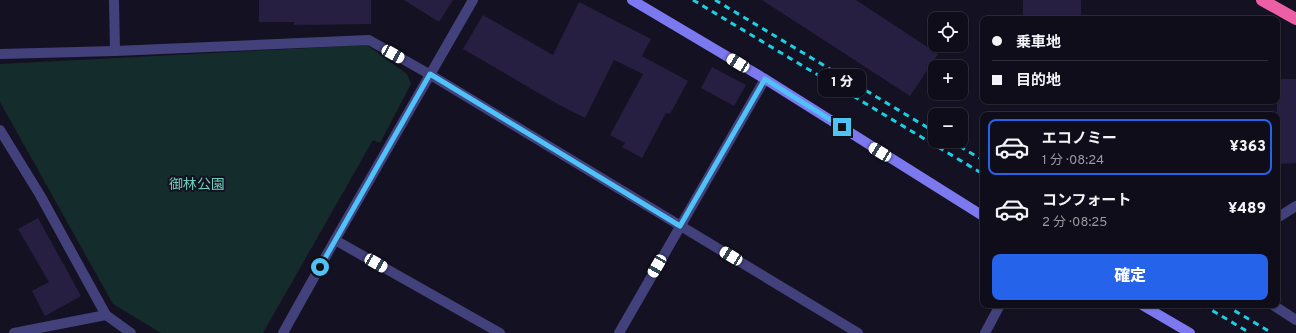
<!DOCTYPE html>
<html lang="ja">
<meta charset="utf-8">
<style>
body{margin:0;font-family:Overpass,"Noto Sans JP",sans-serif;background:#1d1b27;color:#f1f3f6;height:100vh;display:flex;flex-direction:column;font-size:15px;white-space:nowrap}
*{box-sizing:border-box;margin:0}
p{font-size:13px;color:#9b9ca2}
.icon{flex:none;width:22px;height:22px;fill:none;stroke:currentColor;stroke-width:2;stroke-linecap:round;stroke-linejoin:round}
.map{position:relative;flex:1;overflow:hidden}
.drawer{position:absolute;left:980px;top:112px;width:300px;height:196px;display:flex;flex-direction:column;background:#0f0d1a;border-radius:8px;box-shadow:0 1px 3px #0004,0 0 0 1px #2f2d39}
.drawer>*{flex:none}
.hud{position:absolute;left:980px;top:16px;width:300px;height:88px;border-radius:8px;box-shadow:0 1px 3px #0004,0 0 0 1px #2f2d39;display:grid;align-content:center;height:88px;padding:0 12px;background:#0f0d1a}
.buttons{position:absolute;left:928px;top:12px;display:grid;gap:8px}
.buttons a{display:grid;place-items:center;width:40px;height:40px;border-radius:8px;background:#0f0d1a;box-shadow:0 1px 3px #0004,0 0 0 1px #2f2d39;font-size:20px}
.end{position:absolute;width:18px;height:18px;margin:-9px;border:5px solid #4fc3f7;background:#111;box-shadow:0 0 0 2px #111}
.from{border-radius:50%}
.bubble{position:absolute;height:28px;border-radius:8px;background:#0f0d1a;box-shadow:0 1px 3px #0004,0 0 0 1px #2f2d39;font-size:13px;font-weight:800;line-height:28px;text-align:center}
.car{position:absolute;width:12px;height:24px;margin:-12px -6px;border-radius:5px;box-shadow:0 0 3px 1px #0007;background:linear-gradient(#fff 24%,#345 0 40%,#fff 0 76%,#345 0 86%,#fff 0)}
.hud b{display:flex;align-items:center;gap:14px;height:38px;font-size:15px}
.hud b+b{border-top:1px solid #2f2d39}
.hud i{width:10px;height:10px;background:#f1f3f6}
ul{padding:7px 0 0;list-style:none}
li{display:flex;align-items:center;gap:12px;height:56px;margin:0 8px 6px;padding:0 4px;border:2px solid transparent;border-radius:8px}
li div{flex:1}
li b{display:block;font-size:15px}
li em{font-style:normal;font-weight:800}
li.on{border-color:#2563eb}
li>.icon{width:36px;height:36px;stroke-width:1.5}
.button{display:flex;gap:8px;margin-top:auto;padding:8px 12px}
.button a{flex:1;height:46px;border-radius:8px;background:#2563eb;color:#fff;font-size:16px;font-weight:800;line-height:46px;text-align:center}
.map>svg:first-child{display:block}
</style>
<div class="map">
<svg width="1296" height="333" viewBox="0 0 1296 333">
<rect width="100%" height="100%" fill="#141122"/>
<path fill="#142c2b" d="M367,45l40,29 4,10 -31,59 -7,-3 -110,193h-102l-48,-29 -113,-202v-38z"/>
<g fill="#261f41">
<path d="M259,0h112v24l-77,1v-3h-35z"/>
<path d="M404,0h49l-14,22z"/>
<path d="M762,0h94l82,54 -28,42z"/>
<rect x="1023" y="0" width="58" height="19"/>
<path d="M579,2l72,37 -9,17 46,25 -18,33 -4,-1 -24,45 -20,-11 3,-4 -15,-8 33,-61 -29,-14 -29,58 -31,-16 -91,-53 20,-34 70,40z"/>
<path d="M712,67l34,18 -12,21 -33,-18z"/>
<path d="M1277,79h19v84l-19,1z"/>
<path d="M38,218l43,78 -36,20 -13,-25 17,-9 -31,-53z"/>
</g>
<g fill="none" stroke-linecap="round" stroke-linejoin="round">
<g stroke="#43417c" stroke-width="10">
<path d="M114,0l1,51"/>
<path d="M0,54l115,-3 254,-11 60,34 429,259"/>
<path d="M0,130l40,65 66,120 25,18"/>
<path d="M1277,218l19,-12"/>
<path d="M335,240l138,-240"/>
<path d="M1273,305l23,15"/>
<path d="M14,333l92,-18"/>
<path d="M283,333l52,-93 165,93"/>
<path d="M619,333l146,-254"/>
<path d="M985,333l15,-28"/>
</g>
<g stroke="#7b78f0" stroke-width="10">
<path d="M632,0l133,79 218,137"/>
<path d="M1142,305l48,28"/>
</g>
<path stroke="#ed5fa4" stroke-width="12" d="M1262,0l34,19"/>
<g stroke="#1ad0e3" stroke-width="3" stroke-dasharray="6 5" stroke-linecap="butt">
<path d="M693,0l290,174"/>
<path d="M715,0l220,132"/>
<path d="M950,141l33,19"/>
<path d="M1203,305l47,28"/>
<path d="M1225,305l47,28"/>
</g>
</g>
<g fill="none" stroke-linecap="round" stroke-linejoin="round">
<path stroke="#4fc3f7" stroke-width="5" d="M320,267l110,-193 250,152 85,-147 77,48"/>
</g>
<g text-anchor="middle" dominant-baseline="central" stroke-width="4" stroke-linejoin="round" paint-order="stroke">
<g font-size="14" fill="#6bd2b8" stroke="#141122">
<text x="197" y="185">御林公園</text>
</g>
</g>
</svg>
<div class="buttons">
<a><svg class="icon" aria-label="locate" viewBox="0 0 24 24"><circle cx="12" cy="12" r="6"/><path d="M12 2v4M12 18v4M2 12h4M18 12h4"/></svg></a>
<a>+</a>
<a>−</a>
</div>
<i class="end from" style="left:320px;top:267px"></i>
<i class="end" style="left:842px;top:127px"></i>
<div class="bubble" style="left:818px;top:69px;width:48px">1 分</div>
<i class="car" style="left:393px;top:54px;rotate:119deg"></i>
<i class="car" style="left:738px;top:63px;rotate:301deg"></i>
<i class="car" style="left:880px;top:152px;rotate:302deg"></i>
<i class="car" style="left:731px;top:256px;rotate:301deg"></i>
<i class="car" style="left:376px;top:263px;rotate:120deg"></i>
<i class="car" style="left:657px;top:266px;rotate:210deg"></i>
<div class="hud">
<b><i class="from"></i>乗車地</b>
<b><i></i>目的地</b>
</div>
<section class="drawer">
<ul>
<li class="on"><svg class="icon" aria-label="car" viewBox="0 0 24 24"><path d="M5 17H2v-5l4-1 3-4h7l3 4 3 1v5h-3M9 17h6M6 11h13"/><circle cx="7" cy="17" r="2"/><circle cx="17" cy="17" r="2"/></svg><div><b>エコノミー</b><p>1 分 · 08:24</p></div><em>¥363</em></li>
<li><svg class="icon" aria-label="car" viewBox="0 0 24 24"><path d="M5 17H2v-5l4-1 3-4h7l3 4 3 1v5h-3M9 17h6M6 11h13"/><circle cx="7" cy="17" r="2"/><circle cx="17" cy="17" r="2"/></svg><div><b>コンフォート</b><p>2 分 · 08:25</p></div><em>¥489</em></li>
</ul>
<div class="button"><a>確定</a></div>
</section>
</div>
